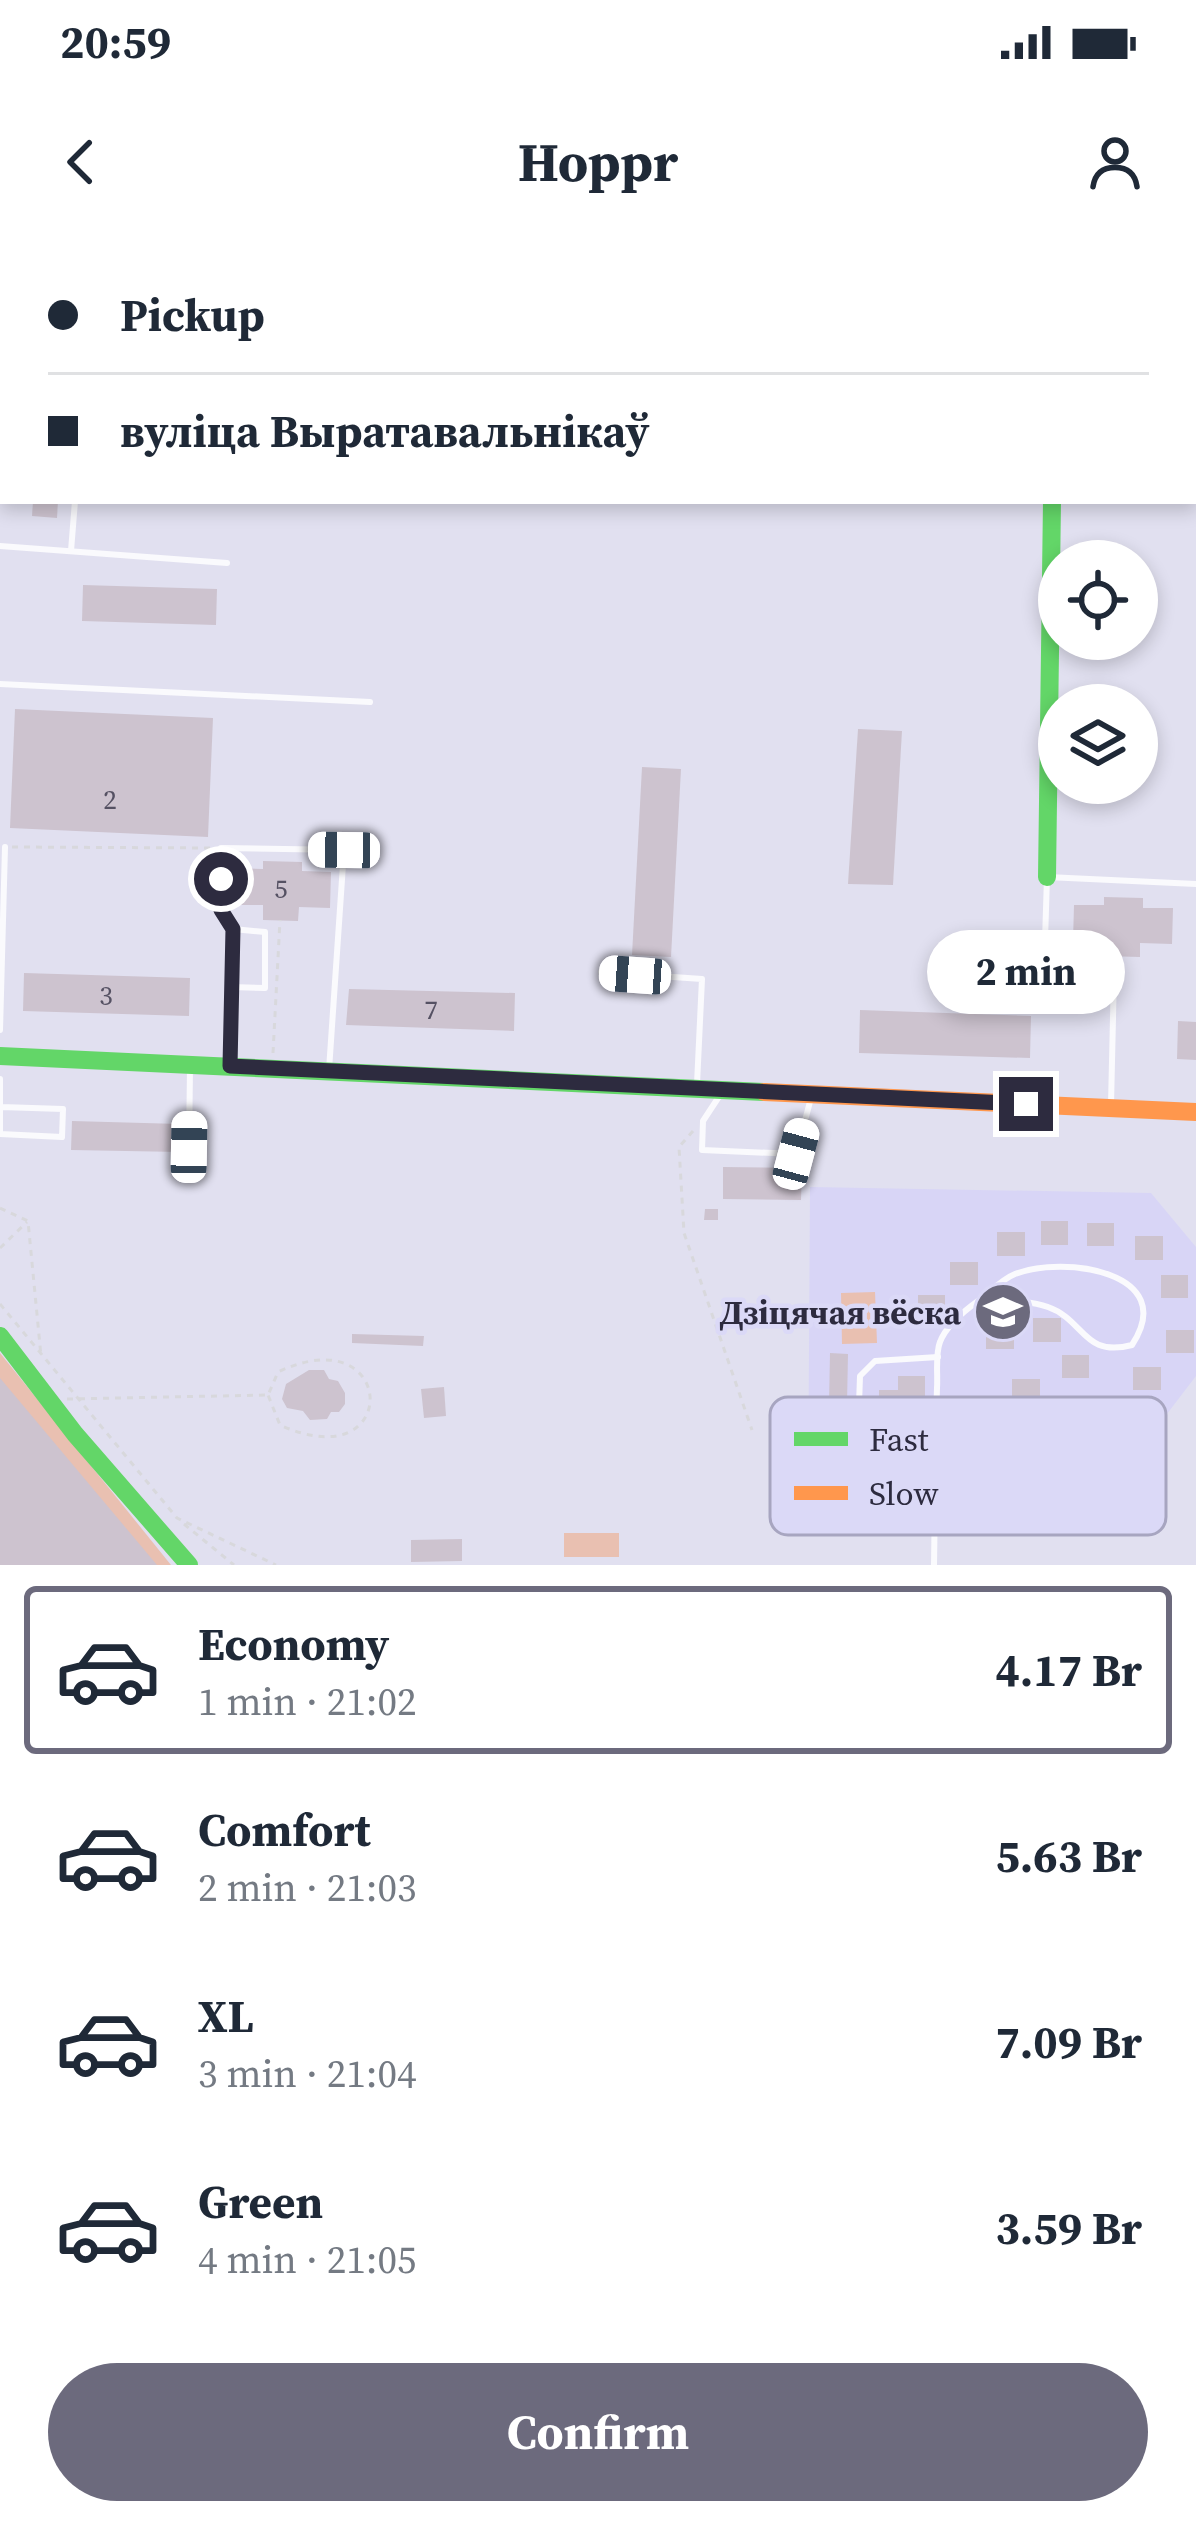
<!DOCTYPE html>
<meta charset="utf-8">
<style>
body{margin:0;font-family:"Source Serif 4",serif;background:#f2f2f3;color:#1f2937;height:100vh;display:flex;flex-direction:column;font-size:45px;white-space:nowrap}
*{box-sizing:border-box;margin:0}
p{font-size:39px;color:#747a83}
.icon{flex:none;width:66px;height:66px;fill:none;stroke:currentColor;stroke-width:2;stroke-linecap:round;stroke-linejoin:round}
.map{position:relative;height:1325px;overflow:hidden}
.drawer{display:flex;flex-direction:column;background:#fff;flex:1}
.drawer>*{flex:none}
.guide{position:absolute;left:0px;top:0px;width:1197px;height:264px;box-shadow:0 6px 18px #0003;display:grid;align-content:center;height:264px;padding:0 48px;background:#fff}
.controls{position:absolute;left:1038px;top:300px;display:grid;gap:24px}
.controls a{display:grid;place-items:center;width:120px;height:120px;border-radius:50%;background:#fff;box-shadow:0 6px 18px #0003;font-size:60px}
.end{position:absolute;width:54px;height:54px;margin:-27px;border:15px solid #2d2b3f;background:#fff;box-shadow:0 0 0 6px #fff}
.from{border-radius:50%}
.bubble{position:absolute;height:84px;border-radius:42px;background:#fff;box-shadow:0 6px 18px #0003;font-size:39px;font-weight:700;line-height:84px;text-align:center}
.car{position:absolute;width:36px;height:72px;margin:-36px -18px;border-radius:15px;box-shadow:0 0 9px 3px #0007;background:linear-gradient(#fff 24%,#345 0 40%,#fff 0 76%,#345 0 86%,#fff 0)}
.guide b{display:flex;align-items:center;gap:42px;height:114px;font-size:45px}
.guide b+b{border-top:3px solid #e0e1e3}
.guide i{width:30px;height:30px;background:#1f2937}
ul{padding:21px 0 0;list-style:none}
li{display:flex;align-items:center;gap:36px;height:168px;margin:0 24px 18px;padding:0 24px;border:6px solid transparent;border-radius:12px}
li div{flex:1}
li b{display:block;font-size:45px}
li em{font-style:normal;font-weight:700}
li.selected{border-color:#6c6a7d}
li>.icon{width:108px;height:108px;stroke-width:1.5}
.action{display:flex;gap:24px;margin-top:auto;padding:24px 48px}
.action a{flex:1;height:138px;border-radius:72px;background:#6c6a7d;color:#fff;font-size:48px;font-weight:700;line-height:138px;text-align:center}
.status{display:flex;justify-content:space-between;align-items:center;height:84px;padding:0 60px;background:#fff;direction:ltr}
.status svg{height:33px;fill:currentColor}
header{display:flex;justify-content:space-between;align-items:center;height:156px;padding:0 48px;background:#fff;font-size:54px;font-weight:700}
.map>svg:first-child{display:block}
</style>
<div class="status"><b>20:59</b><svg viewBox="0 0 49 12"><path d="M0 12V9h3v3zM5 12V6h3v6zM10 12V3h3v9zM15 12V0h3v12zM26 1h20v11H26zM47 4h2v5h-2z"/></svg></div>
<header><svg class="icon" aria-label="back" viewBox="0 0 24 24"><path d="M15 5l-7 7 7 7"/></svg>Hoppr<svg class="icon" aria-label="person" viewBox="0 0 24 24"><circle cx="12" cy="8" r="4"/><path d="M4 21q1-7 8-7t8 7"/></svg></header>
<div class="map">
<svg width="1196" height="1325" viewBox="0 0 1196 1325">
<rect width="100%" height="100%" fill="#e1e0f0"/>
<path fill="#d8d5f6" d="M810,947l341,6 45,54v129l-36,47 -1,102 -351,-12z"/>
<g fill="#e9c0b1">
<path d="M875,1052l2,51 -35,1 -1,-51z"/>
<path d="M0,1113l171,212h-171z"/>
<rect x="564" y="1293" width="55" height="24"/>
</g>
<g fill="#cdc3cf">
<path d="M33,261h25l-1,17 -25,-2z"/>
<path d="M83,345l134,4 -1,36 -134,-4z"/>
<path d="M15,469l198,9 -5,119 -198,-9z"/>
<path d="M858,489l44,2 -9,154 -45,-1z"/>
<path d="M642,527l39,2 -10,188 -39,-2z"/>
<path d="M263,621l39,1v9l29,1 -1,36 -31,-1 -1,14 -35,-1v-15h-31v-37l31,1z"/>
<path d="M1104,657l39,1v10h30l-1,36 -32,-1v14l-36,-1v-15h-31l1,-36h30z"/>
<path d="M24,733l166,5 -1,38 -166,-5z"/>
<path d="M349,749l166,4 -1,38 -168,-6z"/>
<path d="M860,770l171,6 -1,42 -171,-5z"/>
<path d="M1178,781l18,1v38l-19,-1z"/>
<path d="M72,881l108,3v28l-109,-2z"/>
<path d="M723,927l79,1 -1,32 -78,-1z"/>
<path d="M705,969h13v11h-14z"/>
<rect x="1041" y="981" width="27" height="24"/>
<rect x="1087" y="983" width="27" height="23"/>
<rect x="997" y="992" width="28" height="24"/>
<rect x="1135" y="996" width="28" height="24"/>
<rect x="950" y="1022" width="28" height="23"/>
<rect x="1161" y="1035" width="27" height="23"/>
<rect x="918" y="1055" width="27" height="23"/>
<rect x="1033" y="1078" width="28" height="24"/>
<rect x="986" y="1085" width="28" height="24"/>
<rect x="1166" y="1090" width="28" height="23"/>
<path d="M352,1094l72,2 -1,10 -71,-3z"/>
<path d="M830,1113l18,1 -1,50h-18z"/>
<rect x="1062" y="1115" width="27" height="23"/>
<rect x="1133" y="1127" width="28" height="23"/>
<path d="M309,1130h15l5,9 9,2 7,12v11l-6,8h-8l-4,7 -17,1 -7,-9 -16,-3 -5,-9 4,-15z"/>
<path d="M898,1136h27v50h-28v-9h-18v-27h19z"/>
<path d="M0,1138l157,187h-157z"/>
<rect x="1012" y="1139" width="28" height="23"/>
<path d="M444,1147l2,29 -22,2 -3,-29z"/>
<path d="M462,1299v22l-51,1v-22z"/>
</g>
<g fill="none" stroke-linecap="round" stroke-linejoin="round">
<g stroke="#d8d8dc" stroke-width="3" stroke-dasharray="6 6" stroke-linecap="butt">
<path d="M0,136h3"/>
<path d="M12,607l201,1"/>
<path d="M273,813l7,-133"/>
<path d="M693,891l-14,16 5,86 68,197"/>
<path d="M0,968l28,13 13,135"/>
<path d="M0,1008l27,-26"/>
<path d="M0,1064l177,214 99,47"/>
<path d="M67,1159l201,-4 10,-23c120,-57 125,109 2,53l-12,-30"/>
<path d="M184,1284l50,41"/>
</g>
<g stroke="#fafafd" stroke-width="6">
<path d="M93,3v-3"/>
<path d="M0,306l227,17"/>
<path d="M71,311l4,-50"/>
<path d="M0,444l370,18"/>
<path d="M601,732l101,7 -5,105"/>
<path d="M230,747l35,1v-56l-32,-3"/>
<path d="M0,790l5,-183"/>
<path d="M229,823l4,-134 -12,-19v-62l123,2 -15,220"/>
<path d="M0,839v55l62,3 1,-28 -62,-2"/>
<path d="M722,852l-19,29 -1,29 94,4 15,-56"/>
<path d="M1111,865l3,-131 -70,-1 3,-96 149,7"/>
<path d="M189,907l1,-79"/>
<path d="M859,1165l1,-29 15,-15 63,-4"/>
<path d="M934,1325c1,-59 1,-118 3,-177 1,-13 -2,-34 3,-46 6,-16 24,-31 38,-41 11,-8 24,-22 37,-27 49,-19 165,-2 117,71 -49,13 -47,-25 -84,-38 -21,-8 -48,-5 -70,-6"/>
</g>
<g stroke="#fafafd" stroke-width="12">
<path d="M989,0l76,2"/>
<path d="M520,3v-3"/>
<path d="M1194,120h2"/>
</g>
<g stroke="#63d668" stroke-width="18">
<path d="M1047,637l5,-376"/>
<path d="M0,816l764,36"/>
<path d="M0,1096l75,98 114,131"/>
</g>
<path stroke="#ff974d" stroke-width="18" d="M764,852l432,20"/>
</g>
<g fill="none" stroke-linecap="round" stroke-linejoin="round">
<path stroke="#2d2b3f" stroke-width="15" d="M221,639v31l12,19 -3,137 796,38"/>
</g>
<defs>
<symbol id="school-disc" viewBox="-11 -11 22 22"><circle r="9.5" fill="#6c6a7d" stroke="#dbd9f7"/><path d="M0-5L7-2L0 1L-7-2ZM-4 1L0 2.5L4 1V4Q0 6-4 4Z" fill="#fff"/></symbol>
</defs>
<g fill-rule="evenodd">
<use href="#school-disc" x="970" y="1039" width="66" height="66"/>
</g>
<g text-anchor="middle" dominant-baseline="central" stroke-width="9" stroke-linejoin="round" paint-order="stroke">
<g font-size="27" fill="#555163">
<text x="110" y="559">2</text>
<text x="281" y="648">5</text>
<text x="106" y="755">3</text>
<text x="431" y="769">7</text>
</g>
<g font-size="33" font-weight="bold" fill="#2d2b3f" stroke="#dbd9f7" text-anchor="end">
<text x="961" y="1072">Дзіцячая вёска</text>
</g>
</g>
<rect x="770" y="1157" width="396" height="138" rx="18" fill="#dbd9f7" stroke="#a7a5c0" stroke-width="3"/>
<rect x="794" y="1192" width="54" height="14" fill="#63d668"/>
<rect x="794" y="1246" width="54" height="14" fill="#ff974d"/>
<g font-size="33" fill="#2d2b3f">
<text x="869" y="1211">Fast</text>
<text x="869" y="1265">Slow</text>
</g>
</svg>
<div class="controls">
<a><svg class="icon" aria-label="locate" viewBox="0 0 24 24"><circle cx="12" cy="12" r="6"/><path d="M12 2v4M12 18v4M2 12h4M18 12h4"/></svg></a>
<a><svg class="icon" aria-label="layers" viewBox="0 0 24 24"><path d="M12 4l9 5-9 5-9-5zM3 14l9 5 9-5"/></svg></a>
</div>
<i class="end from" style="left:221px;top:639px"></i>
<i class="end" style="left:1026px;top:864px"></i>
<div class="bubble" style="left:927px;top:690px;width:198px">2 min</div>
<i class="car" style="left:344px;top:610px;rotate:271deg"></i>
<i class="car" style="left:635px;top:735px;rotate:274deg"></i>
<i class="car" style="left:189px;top:907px;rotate:1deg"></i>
<i class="car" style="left:796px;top:914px;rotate:15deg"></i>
<div class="guide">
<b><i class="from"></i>Pickup</b>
<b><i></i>вуліца Выратавальнікаў</b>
</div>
</div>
<section class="drawer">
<ul>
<li class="selected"><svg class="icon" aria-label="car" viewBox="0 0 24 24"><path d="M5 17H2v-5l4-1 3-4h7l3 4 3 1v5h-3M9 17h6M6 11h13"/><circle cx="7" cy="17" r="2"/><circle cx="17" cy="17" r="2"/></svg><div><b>Economy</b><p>1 min · 21:02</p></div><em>4.17 Br</em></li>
<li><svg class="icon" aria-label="car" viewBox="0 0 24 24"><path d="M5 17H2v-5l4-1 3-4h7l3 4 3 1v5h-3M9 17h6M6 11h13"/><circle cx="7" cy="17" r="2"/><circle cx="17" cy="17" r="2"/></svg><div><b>Comfort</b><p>2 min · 21:03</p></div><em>5.63 Br</em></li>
<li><svg class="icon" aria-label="car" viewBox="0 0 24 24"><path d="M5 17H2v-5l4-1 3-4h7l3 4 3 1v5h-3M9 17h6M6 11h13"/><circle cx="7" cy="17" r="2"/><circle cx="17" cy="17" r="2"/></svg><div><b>XL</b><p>3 min · 21:04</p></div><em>7.09 Br</em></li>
<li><svg class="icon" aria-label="car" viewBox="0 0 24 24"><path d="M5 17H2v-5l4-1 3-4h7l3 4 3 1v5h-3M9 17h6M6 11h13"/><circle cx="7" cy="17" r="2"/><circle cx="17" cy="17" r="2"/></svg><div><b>Green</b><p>4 min · 21:05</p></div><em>3.59 Br</em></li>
</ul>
<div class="action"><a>Confirm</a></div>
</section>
